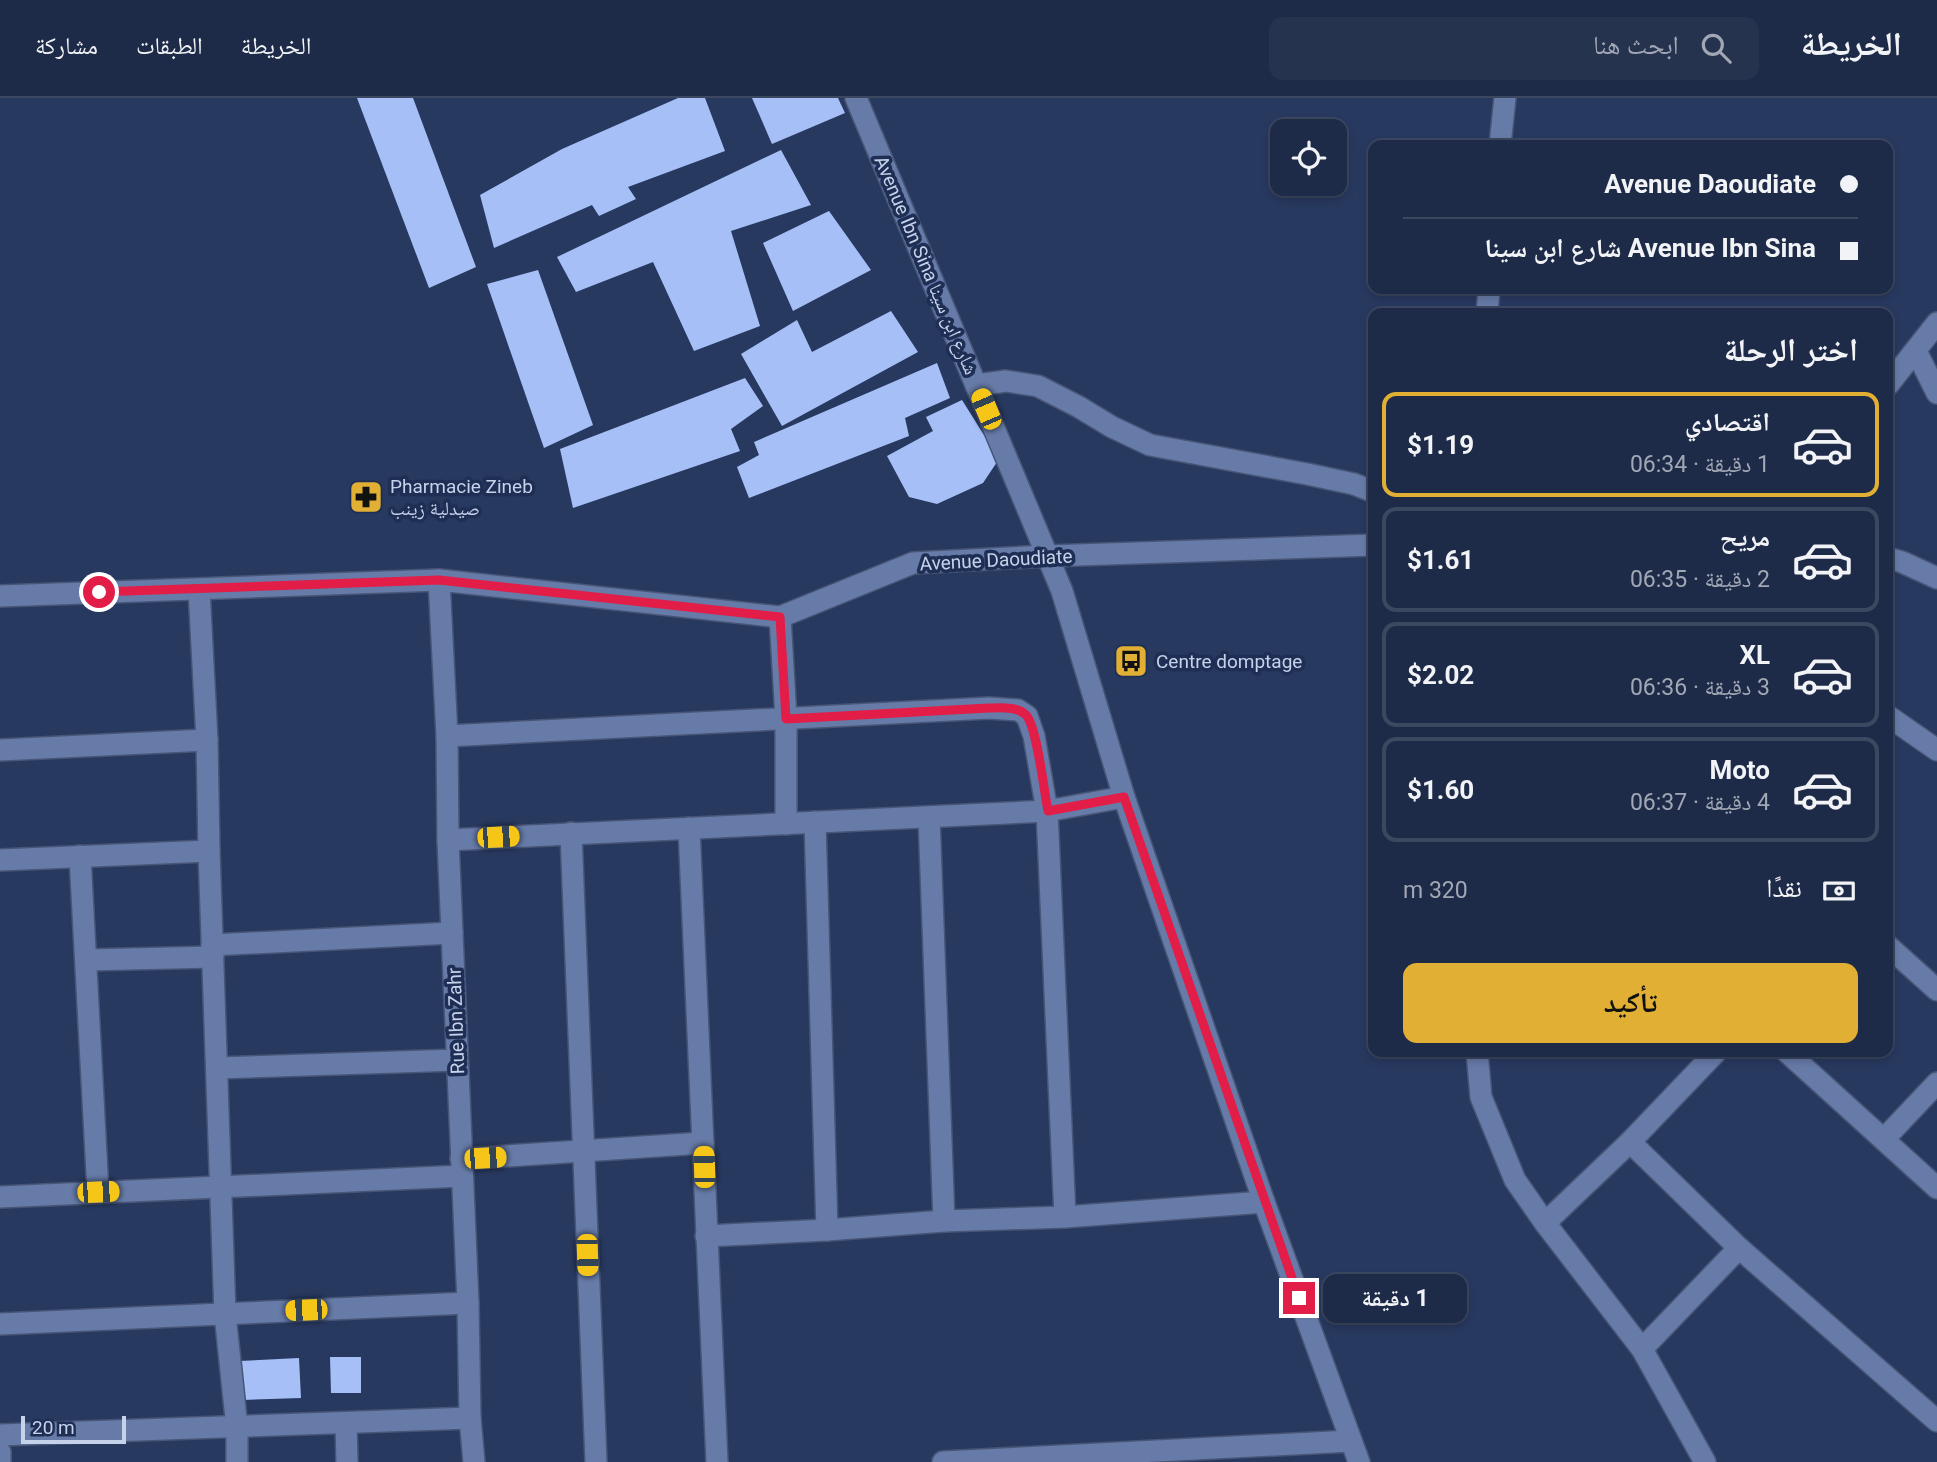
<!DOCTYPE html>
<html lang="ar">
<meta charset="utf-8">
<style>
body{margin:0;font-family:Roboto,"Noto Naskh Arabic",sans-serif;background:#26334f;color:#f1f3f6;direction:rtl;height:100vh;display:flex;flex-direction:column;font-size:26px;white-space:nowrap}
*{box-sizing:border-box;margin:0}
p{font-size:23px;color:#a1a7b4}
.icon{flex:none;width:38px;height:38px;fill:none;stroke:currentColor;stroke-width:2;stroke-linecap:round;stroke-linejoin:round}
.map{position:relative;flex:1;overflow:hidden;direction:ltr}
.side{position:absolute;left:1368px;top:210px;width:525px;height:749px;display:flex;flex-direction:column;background:#1e2b48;border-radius:14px;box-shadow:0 4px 10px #0003,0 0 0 2px #3c4760;direction:rtl}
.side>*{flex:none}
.guide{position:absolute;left:1368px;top:42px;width:525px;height:154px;border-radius:14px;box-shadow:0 4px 10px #0003,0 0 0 2px #3c4760;direction:rtl;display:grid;align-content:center;height:154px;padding:0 35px;background:#1e2b48}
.tools{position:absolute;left:1270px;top:21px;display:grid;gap:14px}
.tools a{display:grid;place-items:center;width:77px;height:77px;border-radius:14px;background:#1e2b48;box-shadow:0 4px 10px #0003,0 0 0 2px #3c4760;font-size:35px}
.scale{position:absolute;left:21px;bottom:18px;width:105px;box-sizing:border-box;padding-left:7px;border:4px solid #c6d2ea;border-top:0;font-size:19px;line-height:24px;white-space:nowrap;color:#c6d2ea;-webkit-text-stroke:5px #1e2e54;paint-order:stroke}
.end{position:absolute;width:32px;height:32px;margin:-16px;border:9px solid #e11d48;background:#fff;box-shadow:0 0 0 4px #fff}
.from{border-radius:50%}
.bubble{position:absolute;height:49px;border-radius:14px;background:#1e2b48;box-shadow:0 4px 10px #0003,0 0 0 2px #3c4760;font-size:23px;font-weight:700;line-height:49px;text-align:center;direction:rtl}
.car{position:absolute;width:21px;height:42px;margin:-21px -10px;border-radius:9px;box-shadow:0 0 5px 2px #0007;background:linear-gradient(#f5c518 24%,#345 0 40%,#f5c518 0 76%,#345 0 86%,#f5c518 0)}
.guide b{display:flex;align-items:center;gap:24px;height:66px;font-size:26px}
.guide b+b{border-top:2px solid #3c4760}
.guide i{width:18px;height:18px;background:#f1f3f6}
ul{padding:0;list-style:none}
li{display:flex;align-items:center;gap:21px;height:105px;margin:0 14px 10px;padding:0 21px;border:4px solid #3c4760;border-radius:14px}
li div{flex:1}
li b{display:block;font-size:26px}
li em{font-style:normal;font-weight:700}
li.selected{border-color:#e1af34}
li>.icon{width:63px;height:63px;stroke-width:1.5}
h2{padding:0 35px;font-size:32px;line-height:84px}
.pay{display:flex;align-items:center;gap:18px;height:77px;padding:0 35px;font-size:26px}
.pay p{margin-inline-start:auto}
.button{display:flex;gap:14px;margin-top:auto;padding:14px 35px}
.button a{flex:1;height:80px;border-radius:14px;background:#e1af34;color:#111;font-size:28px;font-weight:700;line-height:80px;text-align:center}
header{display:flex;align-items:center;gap:42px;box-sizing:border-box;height:98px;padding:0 35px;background:#1e2b48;border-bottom:2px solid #3c4760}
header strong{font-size:33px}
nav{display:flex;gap:38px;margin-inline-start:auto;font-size:24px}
.search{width:490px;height:63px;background:#26334f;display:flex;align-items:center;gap:18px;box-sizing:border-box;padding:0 24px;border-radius:14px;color:#a1a7b4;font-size:26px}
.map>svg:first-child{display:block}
</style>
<header>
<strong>الخريطة</strong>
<div class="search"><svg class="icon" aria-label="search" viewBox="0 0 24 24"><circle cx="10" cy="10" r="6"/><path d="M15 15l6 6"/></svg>ابحث هنا</div>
<nav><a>الخريطة</a><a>الطبقات</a><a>مشاركة</a></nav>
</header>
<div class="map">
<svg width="1937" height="1364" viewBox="0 0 1937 1364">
<rect width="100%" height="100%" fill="#283960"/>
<g fill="#a6c0f7">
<path d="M357,0h56l63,169 -47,21z"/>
<path d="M678,0h27l20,53 -97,36 8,12 -37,17 -7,-11 -98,43 -14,-53 82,-46z"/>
<path d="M752,0h86l7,15 -73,31z"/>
<path d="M781,52l30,55 -80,26 29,95 -66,25 -41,-89 -77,30 -19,-35z"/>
<path d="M829,113l42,59 -78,41 -30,-68z"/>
<path d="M538,172l55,155 -49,23 -57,-164z"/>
<path d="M891,213l27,41 -136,74 -41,-72 56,-34 15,32z"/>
<path d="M937,265l13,35 -45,20 4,18 -160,62 -12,-31 22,-12 -5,-13z"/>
<path d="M745,280l18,28 -32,23 9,22 -167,57 -13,-59z"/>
<path d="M962,302l37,59 -16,24 -46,21 -28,-7 -22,-41 46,-25 -7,-14z"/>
<path d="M330,1259h31v36h-30z"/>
<path d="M299,1260l2,40 -60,2 -2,-39z"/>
</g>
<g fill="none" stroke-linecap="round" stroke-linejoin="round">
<defs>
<path id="lane" d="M976,287l30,-4 32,5 41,21 33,20 38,18 157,29 47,10 20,8"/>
<g id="street">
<path d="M1500,47l5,-47"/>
<path d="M1487,215l2,-24"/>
<path d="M1916,253l21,42"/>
<path d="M1888,287l49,-62"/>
<path d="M439,482l8,156 1,104 20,463 2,115 4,44"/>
<path d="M199,491l8,151 2,111 16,463 12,114v34"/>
<path d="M780,519l6,101v106"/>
<path d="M1888,618l49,34"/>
<path d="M447,638l542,-28 29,2 9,6 7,20 13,75 18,406"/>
<path d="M0,652l207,-10"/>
<path d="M929,719l15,404"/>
<path d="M815,724l12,408"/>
<path d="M689,730l28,634"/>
<path d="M571,735l25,629"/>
<path d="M448,742l599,-29 77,-14"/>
<path d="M80,758l18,336"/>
<path d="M0,762l209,-9"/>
<path d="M212,847l240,-12"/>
<path d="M1888,848l49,44"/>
<path d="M86,862l127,-3"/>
<path d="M1477,954l4,45 34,83 30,43 97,126 63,113"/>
<path d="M1787,954l150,136"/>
<path d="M217,970l240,-8"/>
<path d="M1884,1041l53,-56"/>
<path d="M1630,1044l109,106 198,173"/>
<path d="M461,1061l242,-16"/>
<path d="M0,1099l462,-21"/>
<path d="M1545,1125l85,-81 86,-90"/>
<path d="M706,1138l121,-6 117,-9 121,-4 199,-15"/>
<path d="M0,1226l468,-21"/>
<path d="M1642,1251l97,-101"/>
<path d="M346,1325l1,39"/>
<path d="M0,1337l470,-17"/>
<path d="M0,1354v10"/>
<path d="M943,1364l408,-21"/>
</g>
<g id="secondary">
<path d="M856,0l206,493 62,206 140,405 95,260"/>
<path d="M1888,460l14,4 35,16"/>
<path d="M0,498l439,-16 341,37 133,-54 134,-7 327,-11"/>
</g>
</defs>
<use href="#lane" stroke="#475576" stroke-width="24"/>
<use href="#street" stroke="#475576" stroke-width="24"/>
<use href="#secondary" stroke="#475576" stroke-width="24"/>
<use href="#lane" stroke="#677ba8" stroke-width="21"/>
<use href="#street" stroke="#677ba8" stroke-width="21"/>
<use href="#secondary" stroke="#677ba8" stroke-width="21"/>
</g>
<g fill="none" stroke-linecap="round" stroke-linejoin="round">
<path stroke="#e11d48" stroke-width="9" d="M99,494l340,-12 341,37 6,102 203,-11c11,0 28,-2 37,7 11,11 18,77 22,96l76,-14 175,501"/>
</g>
<defs>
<symbol id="pharmacy-square" viewBox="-11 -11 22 22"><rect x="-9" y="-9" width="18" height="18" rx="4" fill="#e1af34" stroke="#1e2e54"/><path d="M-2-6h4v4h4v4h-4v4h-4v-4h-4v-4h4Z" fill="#111"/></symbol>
<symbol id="bus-square" viewBox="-11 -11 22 22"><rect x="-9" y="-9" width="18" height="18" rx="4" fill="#e1af34" stroke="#1e2e54"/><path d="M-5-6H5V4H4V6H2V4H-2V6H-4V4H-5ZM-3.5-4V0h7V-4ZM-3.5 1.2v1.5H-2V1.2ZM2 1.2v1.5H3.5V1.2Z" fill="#111"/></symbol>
</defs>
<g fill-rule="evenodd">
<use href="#pharmacy-square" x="347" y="380" width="38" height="38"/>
<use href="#bus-square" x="1112" y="544" width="38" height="38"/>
</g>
<g text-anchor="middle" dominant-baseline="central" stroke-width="7" stroke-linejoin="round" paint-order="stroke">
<g font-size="19" fill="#c6d2ea" stroke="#1e2e54">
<text transform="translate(926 167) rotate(67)">Avenue Ibn Sina شارع ابن سينا</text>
<text transform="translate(996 462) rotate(-3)">Avenue Daoudiate</text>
<text transform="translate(456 923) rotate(-92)">Rue Ibn Zahr</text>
</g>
<g font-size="19" fill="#c6d2ea" stroke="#1e2e54" text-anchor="start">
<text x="390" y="388">Pharmacie Zineb<tspan x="390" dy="22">صيدلية زينب</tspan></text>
<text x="1156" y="563">Centre domptage</text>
</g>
</g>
</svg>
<div class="tools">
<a><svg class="icon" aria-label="locate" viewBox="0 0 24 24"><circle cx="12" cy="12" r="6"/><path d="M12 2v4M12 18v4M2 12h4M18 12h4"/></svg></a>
</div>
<div class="scale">20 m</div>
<i class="end from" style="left:99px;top:494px"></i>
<i class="end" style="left:1299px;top:1200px"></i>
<div class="bubble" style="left:1323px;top:1176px;width:144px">1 دقيقة</div>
<i class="car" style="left:986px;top:311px;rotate:337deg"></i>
<i class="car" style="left:498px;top:739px;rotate:87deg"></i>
<i class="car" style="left:485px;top:1060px;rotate:87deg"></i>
<i class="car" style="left:704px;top:1069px;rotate:358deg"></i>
<i class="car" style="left:98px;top:1094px;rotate:88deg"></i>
<i class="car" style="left:587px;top:1157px;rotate:178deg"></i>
<i class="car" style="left:306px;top:1212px;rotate:268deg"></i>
<div class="guide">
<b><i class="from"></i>Avenue Daoudiate</b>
<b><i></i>Avenue Ibn Sina شارع ابن سينا</b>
</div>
<section class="side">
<h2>اختر الرحلة</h2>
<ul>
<li class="selected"><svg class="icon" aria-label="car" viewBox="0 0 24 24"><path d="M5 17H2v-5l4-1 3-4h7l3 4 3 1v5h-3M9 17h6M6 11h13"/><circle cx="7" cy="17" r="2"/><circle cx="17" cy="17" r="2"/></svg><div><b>اقتصادي</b><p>1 دقيقة · 06:34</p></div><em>$1.19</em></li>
<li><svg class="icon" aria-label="car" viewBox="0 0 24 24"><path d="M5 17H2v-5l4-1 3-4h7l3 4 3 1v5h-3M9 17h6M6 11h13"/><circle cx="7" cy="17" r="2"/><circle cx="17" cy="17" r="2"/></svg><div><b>مريح</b><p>2 دقيقة · 06:35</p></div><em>$1.61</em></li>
<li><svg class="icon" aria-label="car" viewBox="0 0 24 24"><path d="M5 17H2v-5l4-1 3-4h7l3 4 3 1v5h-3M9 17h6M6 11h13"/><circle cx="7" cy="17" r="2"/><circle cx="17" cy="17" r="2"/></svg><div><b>XL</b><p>3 دقيقة · 06:36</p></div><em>$2.02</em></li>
<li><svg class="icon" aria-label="car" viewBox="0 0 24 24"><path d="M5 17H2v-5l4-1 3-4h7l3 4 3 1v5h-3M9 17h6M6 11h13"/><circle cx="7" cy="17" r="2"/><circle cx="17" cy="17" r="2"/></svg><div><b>Moto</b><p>4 دقيقة · 06:37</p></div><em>$1.60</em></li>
</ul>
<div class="pay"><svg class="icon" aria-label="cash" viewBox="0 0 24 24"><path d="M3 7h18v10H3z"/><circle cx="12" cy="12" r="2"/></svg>نقدًا<p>320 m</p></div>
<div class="button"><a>تأكيد</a></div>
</section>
</div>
